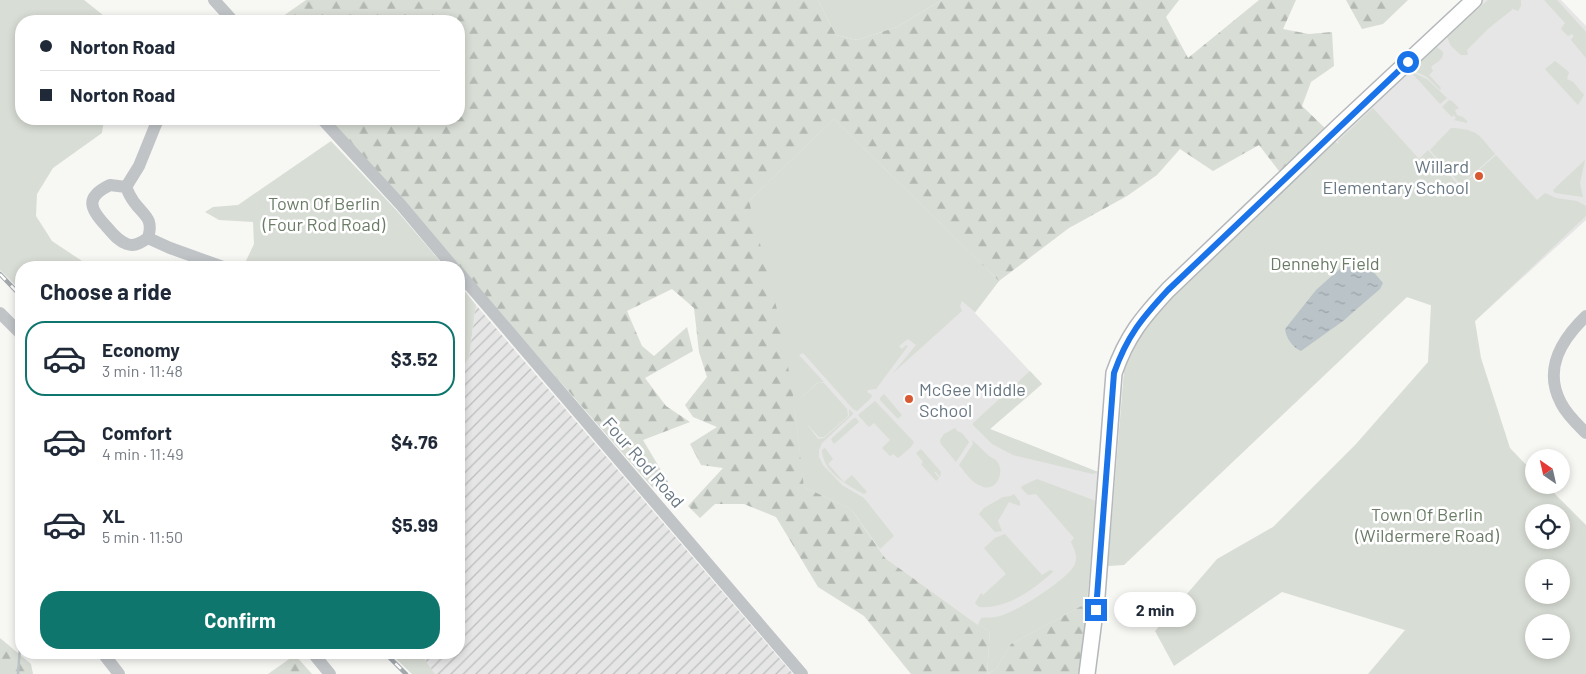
<!DOCTYPE html>
<meta charset="utf-8">
<style>
body{margin:0;font-family:Barlow,sans-serif;background:#f6f6f7;color:#1f2937;height:100vh;display:flex;flex-direction:column;font-size:19px;white-space:nowrap}
*{box-sizing:border-box;margin:0}
p{font-size:16px;color:#747a83}
.icon{flex:none;width:28px;height:28px;fill:none;stroke:currentColor;stroke-width:2;stroke-linecap:round;stroke-linejoin:round}
.map{position:relative;flex:1;overflow:hidden}
.panel{position:absolute;left:15px;top:261px;width:450px;height:398px;display:flex;flex-direction:column;background:#fff;border-radius:20px;box-shadow:0 2px 8px #0003}
.panel>*{flex:none}
.banner{position:absolute;left:15px;top:15px;width:450px;height:110px;border-radius:20px;box-shadow:0 2px 8px #0003;display:grid;align-content:center;height:110px;padding:0 25px;background:#fff}
.needle{width:32px;rotate:326deg}
.controls{position:absolute;left:1525px;top:449px;display:grid;gap:10px}
.controls a{display:grid;place-items:center;width:45px;height:45px;border-radius:50%;background:#fff;box-shadow:0 2px 8px #0003;font-size:25px}
.end{position:absolute;width:22px;height:22px;margin:-11px;border:6px solid #1a73e8;background:#fff;box-shadow:0 0 0 2px #fff}
.from{border-radius:50%}
.bubble{position:absolute;height:35px;border-radius:18px;background:#fff;box-shadow:0 2px 8px #0003;font-size:16px;font-weight:700;line-height:35px;text-align:center}
.banner b{display:flex;align-items:center;gap:18px;height:48px;font-size:19px}
.banner b+b{border-top:1px solid #e0e1e3}
.banner i{width:12px;height:12px;background:#1f2937}
ul{padding:0;list-style:none}
li{display:flex;align-items:center;gap:15px;height:75px;margin:0 10px 8px;padding:0 15px;border:2px solid transparent;border-radius:20px}
li div{flex:1}
li b{display:block;font-size:19px}
li em{font-style:normal;font-weight:700}
li.active{border-color:#0f766e}
li>.icon{width:45px;height:45px;stroke-width:1.5}
h2{padding:0 25px;font-size:22px;line-height:60px}
.action{display:flex;gap:10px;margin-top:auto;padding:10px 25px}
.action a{flex:1;height:58px;border-radius:20px;background:#0f766e;color:#fff;font-size:20px;font-weight:700;line-height:58px;text-align:center}
.map>svg:first-child{display:block}
</style>
<div class="map">
<svg width="1586" height="674" viewBox="0 0 1586 674">
<defs>
<pattern id="industrial-furrows" width="10" height="10" patternUnits="userSpaceOnUse" patternTransform="scale(1.25)"><rect width="10" height="10" fill="#e5e6e5"/><path d="M-1 1l2-2M0 10L10 0M9 11l2-2" fill="none" stroke="#bdbfbf"/></pattern>
<pattern id="forest-firs" width="22" height="20" patternUnits="userSpaceOnUse" patternTransform="scale(1.25)"><rect width="22" height="20" fill="#d8ddd5"/><path d="M5 1l3.5 6h-7zM16 11l3.5 6h-7z" fill="#b3b8b2"/></pattern>
<pattern id="water-ripples" width="26" height="14" patternUnits="userSpaceOnUse" patternTransform="scale(1.25)"><rect width="26" height="14" fill="#bac3c8"/><path d="M2 4q2-2 4 0t4 0M15 11q2-2 4 0t4 0" fill="none" stroke="#9ba3a8"/></pattern>
</defs>
<rect width="100%" height="100%" fill="#f7f7f4"/>
<g fill="#e5e6e5">
<path d="M1483,0h78l25,26v194l-111,101 -68,-24 -74,-156z"/>
<path d="M834,119l165,162 -24,32 67,71 -52,45 108,43 -11,131 -76,41 -15,25 -8,5 2,-43 -12,-6 -93,-67 -34,-49 -47,-22 -55,-286z"/>
</g>
<path fill="url(#industrial-furrows)" d="M476,305l317,369h-358l-15,-21 39,-1v-280l10,-14z"/>
<g fill="#d8ddd5" fill-rule="evenodd">
<path d="M0,0h84l24,19v2h-87v98h83l-2,14 -49,35 -16,26 -1,22 16,25 39,26 -70,1v23l-21,-21z"/>
<path d="M818,0h124l-45,27 -40,13 -21,-5z"/>
<path d="M1488,0h33v6l-3,5 -5,-2 -24,19 -22,22 1,5h-7l-10,-9 -4,-9z"/>
<path d="M1544,0h13l29,32v26l-15,-18 3,-4 -2,-2 -4,2 -7,-7 4,-6z"/>
<path d="M1437,47l6,5c1,8 -7,10 -12,15l2,4 -4,4 12,13 -1,2 -13,-13 -15,-7z"/>
<path d="M1555,61l14,11 -2,7 6,3 11,13 -6,10 -33,-36z"/>
<path d="M1411,72l16,7 20,19 -7,6z"/>
<path d="M1449,100l3,1 7,7 -4,2 2,5 6,2 4,4v2l-13,-3 2,-2 -2,-3 -2,2 -10,-10z"/>
<path d="M1373,108l46,51 9,-9 32,37 36,-32 41,45 8,-7 11,5 21,3 9,5v10l-111,105 6,37 29,90 24,25v12h12l40,40v149h-218l37,-44 -123,-38 -108,74 -19,-35 62,-72 56,-32 83,-83 72,-82 3,-57 -24,-8 -283,268 -16,1 16,-196 23,-48 186,-181 6,3 -1,-3zM1534,512h27v28h-27zM1534,568h27v27h-27zM1534,622h27v28h-27z"/>
<path d="M834,119l165,162 -24,31 -13,-11 -2,5 2,5 -69,62 23,-28 -8,-6 -9,7 3,3 4,-4 2,1 -32,43 -8,1 -1,2 5,3 -1,3 -14,13 -4,-2 -50,-56 -4,2 25,27 -7,1 -23,21 24,-21h6l23,26 1,7 -24,21h-5l-13,-14 12,16 6,-1 25,-22v-7l4,4 -1,2 -30,28 -3,7v7l4,8 19,20 22,13 30,38 -14,13 -29,-40 -47,-22 -9,-77 -46,-209z"/>
<path d="M1451,128c27,1 28,7 44,26l-34,31 -31,-35z"/>
<path d="M331,141l67,71 47,55h-202l11,-23 -1,-22 -34,-2 -14,-8 8,-5 25,-2z"/>
<path d="M1585,160l-5,23 3,14 -28,-4 -2,-3z"/>
<path d="M459,284l17,21 -7,53 -10,14z"/>
<path d="M1030,371l12,13 -52,45 108,43 -5,2 -80,-19 -21,-11 -19,-19v-2z"/>
<path d="M884,394l18,21 -4,4 -18,-19v-2z"/>
<path d="M875,401l39,41 -3,5 -13,11 -5,-4 -3,2 -8,-8 8,-8 -16,-17 -5,4 -11,-12z"/>
<path d="M854,418h2l3,4 -25,22 -3,-5z"/>
<path d="M955,428l2,3 5,2 7,9 -13,20 -15,-18 -1,-4 4,-6z"/>
<path d="M972,440c6,5 11,11 17,16 4,3 7,3 9,7 7,11 -3,30 -17,23 -9,-3 -16,-14 -22,-21l14,-21z"/>
<path d="M825,448l8,11 -5,5 16,18 8,-7 15,17 -3,2c-17,-9 -41,-22 -42,-44z"/>
<path d="M921,449l20,23 -1,5 -4,-5h-2l5,6 -3,3 -15,-17 2,-2 -7,-9z"/>
<path d="M1037,479l59,22 -9,102 -76,41 -15,25 -9,5 3,-43 -12,-6 3,-7c6,-1 13,0 19,-2 16,-4 69,-37 75,-52 3,-7 -1,-16 -4,-22l3,-4 -38,-44 -8,1 -7,-7 1,-2z"/>
<path d="M1014,494l6,8v4l-11,-4 -11,19 4,10 -7,1 -16,-18 5,-6 19,-11 8,-1z"/>
<path d="M1005,534l37,41 8,-5 3,1v1c-21,18 -45,37 -74,35l-4,-4 6,-10 2,2 23,-21 -22,-26 11,-10z"/>
<path d="M390,653h30l15,21h-23z"/>
</g>
<g fill="url(#forest-firs)">
<path d="M306,0h512l18,35 21,5 40,-13 45,-27h237l-13,17 22,41 71,-58h37l-13,29 26,5 23,-2 2,34 -23,16 -9,24 25,24 -45,45 -23,-30 -46,26 -33,-22 -23,26 -30,21 -58,32 -70,53 -165,-162 -85,82 31,120 13,74 11,92 47,22 34,49 93,67 12,6 -3,43h-76l-47,-58 -46,-29 -42,-70 -32,-13h-29l-15,14 -12,-12 35,-38 -22,-3 -11,-21 27,-17 -24,-10 -8,-12 22,-28 -8,-25 -5,-44 -22,-19 -45,22 15,35 12,10 33,-29 6,24 -48,27 21,28 24,16 -47,18 25,42 -7,8 -9,-3 -189,-217 -134,-151h130v-98h-183z"/>
<path d="M1346,0h62l-25,24 -21,5z"/>
<path d="M1087,603v27l-9,44h-90l8,-5 15,-25z"/>
<path d="M0,638l31,26 2,10h-33z"/>
<path d="M295,655l17,19h-44z"/>
</g>
<path fill="url(#water-ripples)" d="M1353,257l11,9 7,3 12,14 -3,6 -37,32 -42,30c-8,-3 -15,-13 -16,-22l31,-39z"/>
<g fill="none" stroke-linecap="round" stroke-linejoin="round">
<path stroke="#bac3c8" stroke-width="2.5" d="M18,674l2,-26"/>
<defs>
<path id="major" d="M1087,674l10,-78 17,-223c13,-37 28,-55 54,-83l170,-163 136,-127"/>
</defs>
<use href="#major" stroke="#b4b8bb" stroke-width="18"/>
<g stroke="#c0c4c7" stroke-width="12">
<path d="M214,0l19,21"/>
<path d="M322,119l79,86 53,63"/>
<path d="M110,185l16,2c2,5 5,11 8,15 10,14 20,16 14,36 -7,4 -13,9 -21,6 -9,-3 -15,-11 -21,-18 -17,-18 -21,-29 4,-41z"/>
<path d="M126,187l13,-21 17,-42 3,-5"/>
<path d="M148,238l22,10 53,19"/>
<path d="M459,273l343,401"/>
<path d="M0,313l21,21"/>
<path d="M1586,316c-25,24 -43,53 -25,87 6,12 16,21 25,30"/>
<path d="M102,652l17,22"/>
<path d="M312,652l18,22"/>
</g>
<use href="#major" stroke="#fff" stroke-width="15"/>
<defs>
<g id="rail">
<path d="M0,274l21,22"/>
<path d="M384,652l22,22"/>
</g>
</defs>
<use href="#rail" stroke="#a2a8ac" stroke-width="4.5"/>
<use href="#rail" stroke="#fff" stroke-width="2.5" stroke-dasharray="8" stroke-linecap="butt"/>
</g>
<g fill="none" stroke-linecap="round" stroke-linejoin="round">
<path stroke="#1a73e8" stroke-width="6" d="M1096,610l18,-237c13,-37 28,-55 54,-83l240,-228"/>
</g>
<g fill="#d85a33" stroke="#fff" stroke-width="2">
<circle cx="1479" cy="176" r="5"/>
<circle cx="909" cy="399" r="5"/>
</g>
<g text-anchor="middle" dominant-baseline="central" stroke-width="5" stroke-linejoin="round" paint-order="stroke">
<g font-size="18" fill="#687783" stroke="#fff" text-anchor="end">
<text x="1469" y="166">Willard<tspan x="1469" dy="21">Elementary School</tspan></text>
<text x="919" y="389" text-anchor="start">McGee Middle<tspan x="919" dy="21">School</tspan></text>
</g>
<g font-size="18" fill="#6a7b66" stroke="#fff">
<text x="324" y="203">Town Of Berlin<tspan x="324" dy="21">(Four Rod Road)</tspan></text>
<text x="1325" y="263">Dennehy Field</text>
<text x="1427" y="514">Town Of Berlin<tspan x="1427" dy="21">(Wildermere Road)</tspan></text>
</g>
<g font-size="18" fill="#687783" stroke="#fff">
<text transform="translate(644 462) rotate(49)">Four Rod Road</text>
</g>
</g>
</svg>
<div class="controls">
<a><svg class="needle" viewBox="-14 -14 28 28"><path d="M0-13l5 13h-10z" fill="#e53935"/><path d="M0 13l5-13h-10z" fill="#747a83"/></svg></a>
<a><svg class="icon" aria-label="locate" viewBox="0 0 24 24"><circle cx="12" cy="12" r="6"/><path d="M12 2v4M12 18v4M2 12h4M18 12h4"/></svg></a>
<a>+</a>
<a>−</a>
</div>
<i class="end from" style="left:1408px;top:62px"></i>
<i class="end" style="left:1096px;top:610px"></i>
<div class="bubble" style="left:1114px;top:592px;width:82px">2 min</div>
<div class="banner">
<b><i class="from"></i>Norton Road</b>
<b><i></i>Norton Road</b>
</div>
<section class="panel">
<h2>Choose a ride</h2>
<ul>
<li class="active"><svg class="icon" aria-label="car" viewBox="0 0 24 24"><path d="M5 17H2v-5l4-1 3-4h7l3 4 3 1v5h-3M9 17h6M6 11h13"/><circle cx="7" cy="17" r="2"/><circle cx="17" cy="17" r="2"/></svg><div><b>Economy</b><p>3 min · 11:48</p></div><em>$3.52</em></li>
<li><svg class="icon" aria-label="car" viewBox="0 0 24 24"><path d="M5 17H2v-5l4-1 3-4h7l3 4 3 1v5h-3M9 17h6M6 11h13"/><circle cx="7" cy="17" r="2"/><circle cx="17" cy="17" r="2"/></svg><div><b>Comfort</b><p>4 min · 11:49</p></div><em>$4.76</em></li>
<li><svg class="icon" aria-label="car" viewBox="0 0 24 24"><path d="M5 17H2v-5l4-1 3-4h7l3 4 3 1v5h-3M9 17h6M6 11h13"/><circle cx="7" cy="17" r="2"/><circle cx="17" cy="17" r="2"/></svg><div><b>XL</b><p>5 min · 11:50</p></div><em>$5.99</em></li>
</ul>
<div class="action"><a>Confirm</a></div>
</section>
</div>
